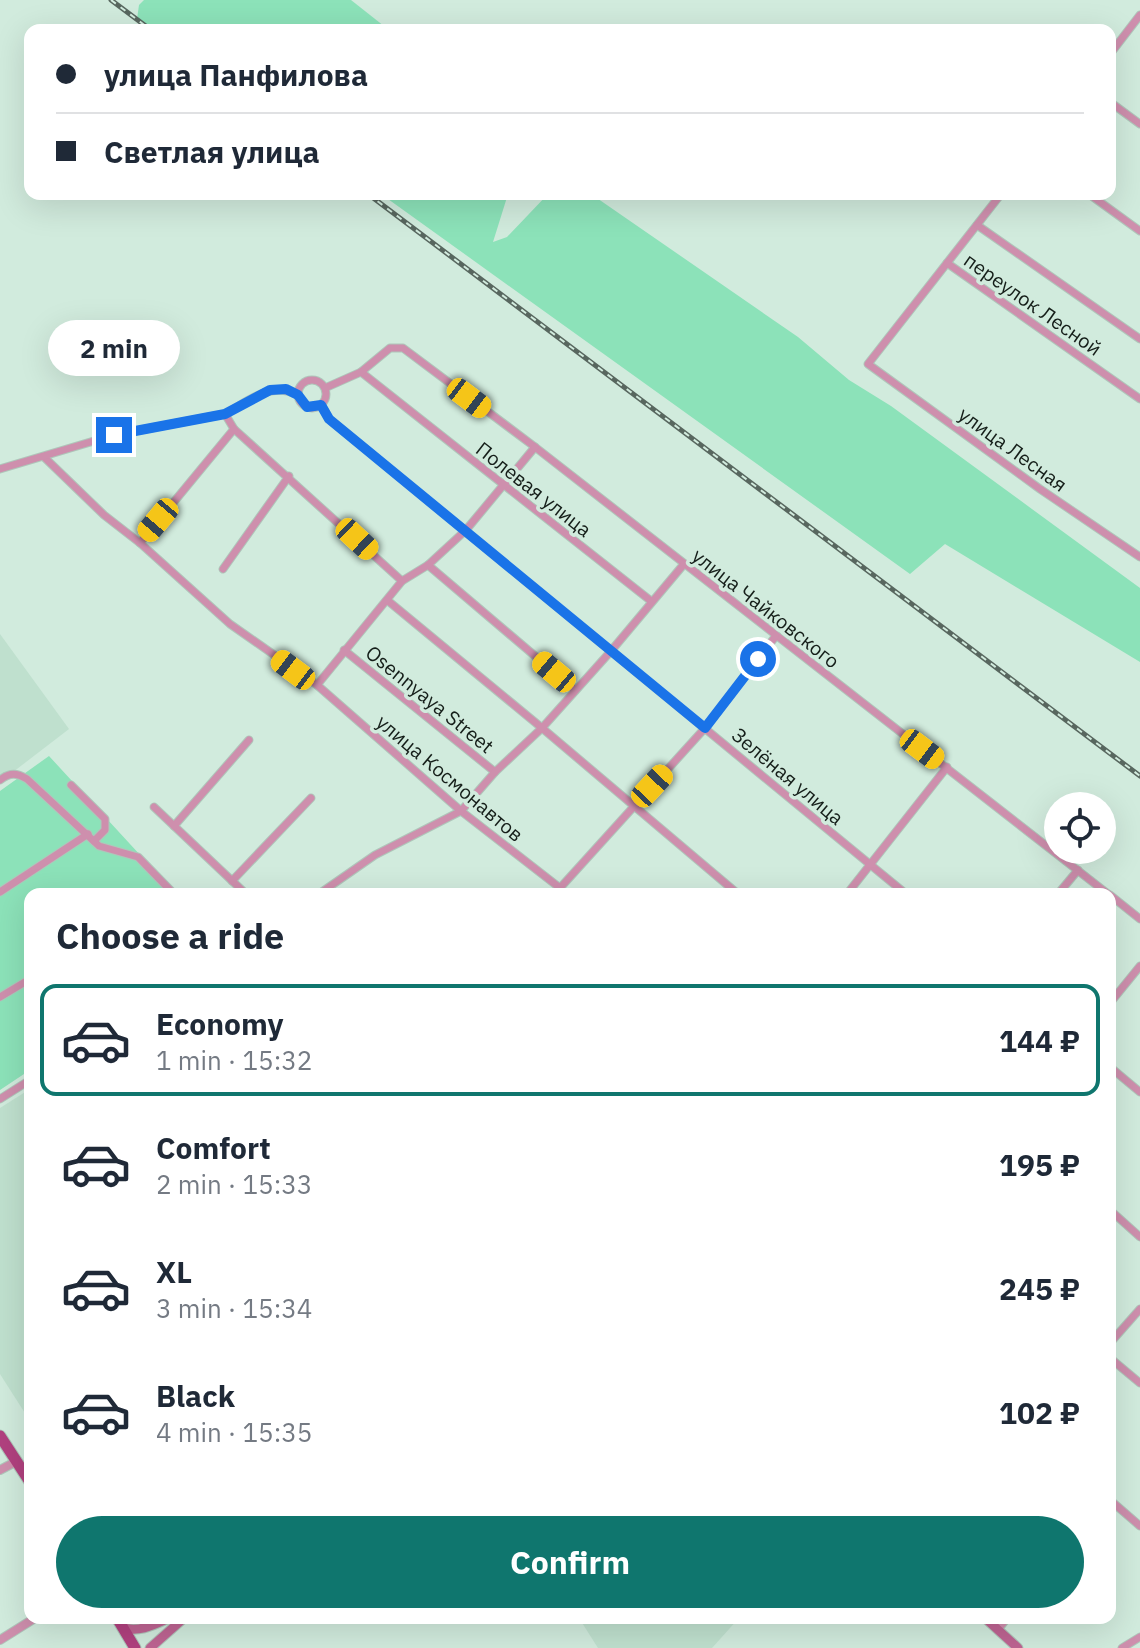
<!DOCTYPE html>
<meta charset="utf-8">
<style>
body{margin:0;font-family:"IBM Plex Sans",sans-serif;background:#f6f6f7;color:#1f2937;height:100vh;display:flex;flex-direction:column;font-size:30px;white-space:nowrap}
*{box-sizing:border-box;margin:0}
p{font-size:26px;color:#747a83}
.icon{flex:none;width:44px;height:44px;fill:none;stroke:currentColor;stroke-width:2;stroke-linecap:round;stroke-linejoin:round}
.map{position:relative;flex:1;overflow:hidden}
.sheet{position:absolute;left:24px;top:888px;width:1092px;height:736px;display:flex;flex-direction:column;background:#fff;border-radius:16px;box-shadow:0 8px 32px #0002}
.sheet>*{flex:none}
.top-card{position:absolute;left:24px;top:24px;width:1092px;height:176px;border-radius:16px;box-shadow:0 8px 32px #0002;display:grid;align-content:center;height:176px;padding:0 32px;background:#fff}
.controls{position:absolute;left:1044px;top:792px;display:grid;gap:16px}
.controls a{display:grid;place-items:center;width:72px;height:72px;border-radius:50%;background:#fff;box-shadow:0 8px 32px #0002;font-size:40px}
.end{position:absolute;width:36px;height:36px;margin:-18px;border:10px solid #1a73e8;background:#fff;box-shadow:0 0 0 4px #fff}
.from{border-radius:50%}
.bubble{position:absolute;height:56px;border-radius:28px;background:#fff;box-shadow:0 8px 32px #0002;font-size:26px;font-weight:700;line-height:56px;text-align:center}
.car{position:absolute;width:24px;height:48px;margin:-24px -12px;border-radius:10px;box-shadow:0 0 6px 2px #0007;background:linear-gradient(#f5c518 24%,#345 0 40%,#f5c518 0 76%,#345 0 86%,#f5c518 0)}
.top-card b{display:flex;align-items:center;gap:28px;height:76px;font-size:30px}
.top-card b+b{border-top:2px solid #e0e1e3}
.top-card i{width:20px;height:20px;background:#1f2937}
ul{padding:0;list-style:none}
li{display:flex;align-items:center;gap:24px;height:112px;margin:0 16px 12px;padding:0 16px;border:4px solid transparent;border-radius:16px}
li div{flex:1}
li b{display:block;font-size:30px}
li em{font-style:normal;font-weight:700}
li.selected{border-color:#0f766e}
li>.icon{width:72px;height:72px;stroke-width:1.5}
h2{padding:0 32px;font-size:36px;line-height:96px}
.primary-button{display:flex;gap:16px;margin-top:auto;padding:16px 32px}
.primary-button a{flex:1;height:92px;border-radius:48px;background:#0f766e;color:#fff;font-size:32px;font-weight:700;line-height:92px;text-align:center}
.map>svg:first-child{display:block}
</style>
<div class="map">
<svg width="1140" height="1648" viewBox="0 0 1140 1648">
<rect width="100%" height="100%" fill="#d1ebdd"/>
<g fill="#bfe0ce">
<path d="M0,634l69,95 -69,53z"/>
<path d="M30,1089v332l-30,-47v-266z"/>
<path d="M579,1618h160l-27,30h-114z"/>
</g>
<g fill="#8ce2b9">
<path d="M144,0h207l38,30h-236l-16,-11 2,-14z"/>
<path d="M381,194h127l-15,48 14,-5 41,-43h43l207,143 51,43 42,26 249,182v74l-195,-118 -35,30z"/>
<path d="M49,756l127,138h-146v176l-30,20v-299z"/>
</g>
<g fill="none" stroke-linecap="round" stroke-linejoin="round">
<defs>
<g id="minor">
<path d="M1110,54l30,-39"/>
<path d="M1110,102l30,22"/>
<path d="M1001,194l-133,170 172,125 100,68"/>
<path d="M1089,194l51,37"/>
<path d="M977,225l163,114"/>
<path d="M947,263l193,136"/>
<path d="M361,372l290,229"/>
<circle cx="312" cy="394" r="14"/>
<path d="M325,388l36,-16 29,-24h13l132,99 573,447"/>
<path d="M321,405l8,14 577,475"/>
<path d="M225,414c24,-13 45,-33 73,-19"/>
<path d="M44,457l60,58 36,28 90,81 87,61 144,126 99,77 3,6"/>
<path d="M0,469l114,-34 111,-21 9,15 168,152"/>
<path d="M140,543l94,-114"/>
<path d="M428,565l147,125"/>
<path d="M223,569l66,-93"/>
<path d="M387,600l155,128 196,166"/>
<path d="M344,650l151,122"/>
<path d="M317,685l85,-104 26,-16 38,-35 69,-83"/>
<path d="M0,780c10,-8 17,-7 27,-1l72,67 39,11 34,35 -3,2"/>
<path d="M71,785l34,34v11l-11,11"/>
<path d="M154,807l92,87"/>
<path d="M174,826l75,-86"/>
<path d="M232,881l79,-83"/>
<path d="M560,888l145,-160 70,-91"/>
<path d="M0,892l88,-58"/>
<path d="M319,894l56,-39 86,-44 34,-39 47,-44 69,-77 73,-87"/>
<path d="M847,894l100,-127"/>
<path d="M1058,894l20,-24"/>
<path d="M1110,895l30,24"/>
<path d="M0,997l30,-18"/>
<path d="M1110,1003l30,-37"/>
<path d="M1110,1067l30,25"/>
<path d="M0,1099l30,-19"/>
<path d="M1110,1210l30,27"/>
<path d="M1110,1343l30,-34"/>
<path d="M1110,1358l30,25"/>
<path d="M1110,1500l30,26"/>
<path d="M998,1630l9,-12"/>
<path d="M1122,1648l18,-11"/>
</g>
<g id="tertiary">
<path d="M0,1470l17,-9"/>
<path d="M0,1640l35,-22"/>
</g>
<g id="secondary">
<path d="M985,1618l33,30"/>
<path d="M123,1628c18,4 30,-3 46,-10"/>
<path d="M150,1648l34,-30"/>
</g>
<g id="primary">
<path d="M0,1436l30,46"/>
<path d="M117,1618l18,30"/>
</g>
</defs>
<use href="#minor" stroke="#afc6ba" stroke-width="9"/>
<use href="#tertiary" stroke="#afc6ba" stroke-width="10"/>
<use href="#secondary" stroke="#afc6ba" stroke-width="11"/>
<use href="#primary" stroke="#afc6ba" stroke-width="13"/>
<use href="#minor" stroke="#ce8fad" stroke-width="7"/>
<use href="#tertiary" stroke="#ce8fad" stroke-width="8"/>
<use href="#secondary" stroke="#be6492" stroke-width="9"/>
<use href="#primary" stroke="#b1417f" stroke-width="11"/>
<defs>
<g id="rail">
<path d="M111,0l40,30"/>
<path d="M368,194l772,582"/>
</g>
</defs>
<use href="#rail" stroke="#58675f" stroke-width="5"/>
<use href="#rail" stroke="#d1ebdd" stroke-width="2" stroke-dasharray="6" stroke-linecap="butt"/>
</g>
<g fill="none" stroke-linecap="round" stroke-linejoin="round">
<path stroke="#1a73e8" stroke-width="10" d="M114,435l111,-21 45,-24 16,-1 12,6 9,12 14,-2 8,14 376,309 53,-69"/>
</g>
<g text-anchor="middle" dominant-baseline="central" stroke-width="7" stroke-linejoin="round" paint-order="stroke">
<g font-size="20" fill="#151e19" stroke="#d1ebdd">
<text transform="translate(1033 304) rotate(35)">переулок Лесной</text>
<text transform="translate(1013 449) rotate(36)">улица Лесная</text>
<text transform="translate(534 489) rotate(38)">Полевая улица</text>
<text transform="translate(766 608) rotate(38)">улица Чайковского</text>
<text transform="translate(430 699) rotate(39)">Osennyaya Street</text>
<text transform="translate(788 776) rotate(40)">Зелёная улица</text>
<text transform="translate(450 778) rotate(40)">улица Космонавтов</text>
</g>
</g>
</svg>
<div class="controls">
<a><svg class="icon" aria-label="locate" viewBox="0 0 24 24"><circle cx="12" cy="12" r="6"/><path d="M12 2v4M12 18v4M2 12h4M18 12h4"/></svg></a>
</div>
<i class="end from" style="left:758px;top:659px"></i>
<i class="end" style="left:114px;top:435px"></i>
<div class="bubble" style="left:48px;top:320px;width:132px">2 min</div>
<i class="car" style="left:469px;top:398px;rotate:127deg"></i>
<i class="car" style="left:158px;top:520px;rotate:220deg"></i>
<i class="car" style="left:357px;top:539px;rotate:133deg"></i>
<i class="car" style="left:293px;top:670px;rotate:307deg"></i>
<i class="car" style="left:554px;top:672px;rotate:310deg"></i>
<i class="car" style="left:922px;top:749px;rotate:127deg"></i>
<i class="car" style="left:652px;top:786px;rotate:43deg"></i>
<div class="top-card">
<b><i class="from"></i>улица Панфилова</b>
<b><i></i>Светлая улица</b>
</div>
<section class="sheet">
<h2>Choose a ride</h2>
<ul>
<li class="selected"><svg class="icon" aria-label="car" viewBox="0 0 24 24"><path d="M5 17H2v-5l4-1 3-4h7l3 4 3 1v5h-3M9 17h6M6 11h13"/><circle cx="7" cy="17" r="2"/><circle cx="17" cy="17" r="2"/></svg><div><b>Economy</b><p>1 min · 15:32</p></div><em>144 ₽</em></li>
<li><svg class="icon" aria-label="car" viewBox="0 0 24 24"><path d="M5 17H2v-5l4-1 3-4h7l3 4 3 1v5h-3M9 17h6M6 11h13"/><circle cx="7" cy="17" r="2"/><circle cx="17" cy="17" r="2"/></svg><div><b>Comfort</b><p>2 min · 15:33</p></div><em>195 ₽</em></li>
<li><svg class="icon" aria-label="car" viewBox="0 0 24 24"><path d="M5 17H2v-5l4-1 3-4h7l3 4 3 1v5h-3M9 17h6M6 11h13"/><circle cx="7" cy="17" r="2"/><circle cx="17" cy="17" r="2"/></svg><div><b>XL</b><p>3 min · 15:34</p></div><em>245 ₽</em></li>
<li><svg class="icon" aria-label="car" viewBox="0 0 24 24"><path d="M5 17H2v-5l4-1 3-4h7l3 4 3 1v5h-3M9 17h6M6 11h13"/><circle cx="7" cy="17" r="2"/><circle cx="17" cy="17" r="2"/></svg><div><b>Black</b><p>4 min · 15:35</p></div><em>102 ₽</em></li>
</ul>
<div class="primary-button"><a>Confirm</a></div>
</section>
</div>
